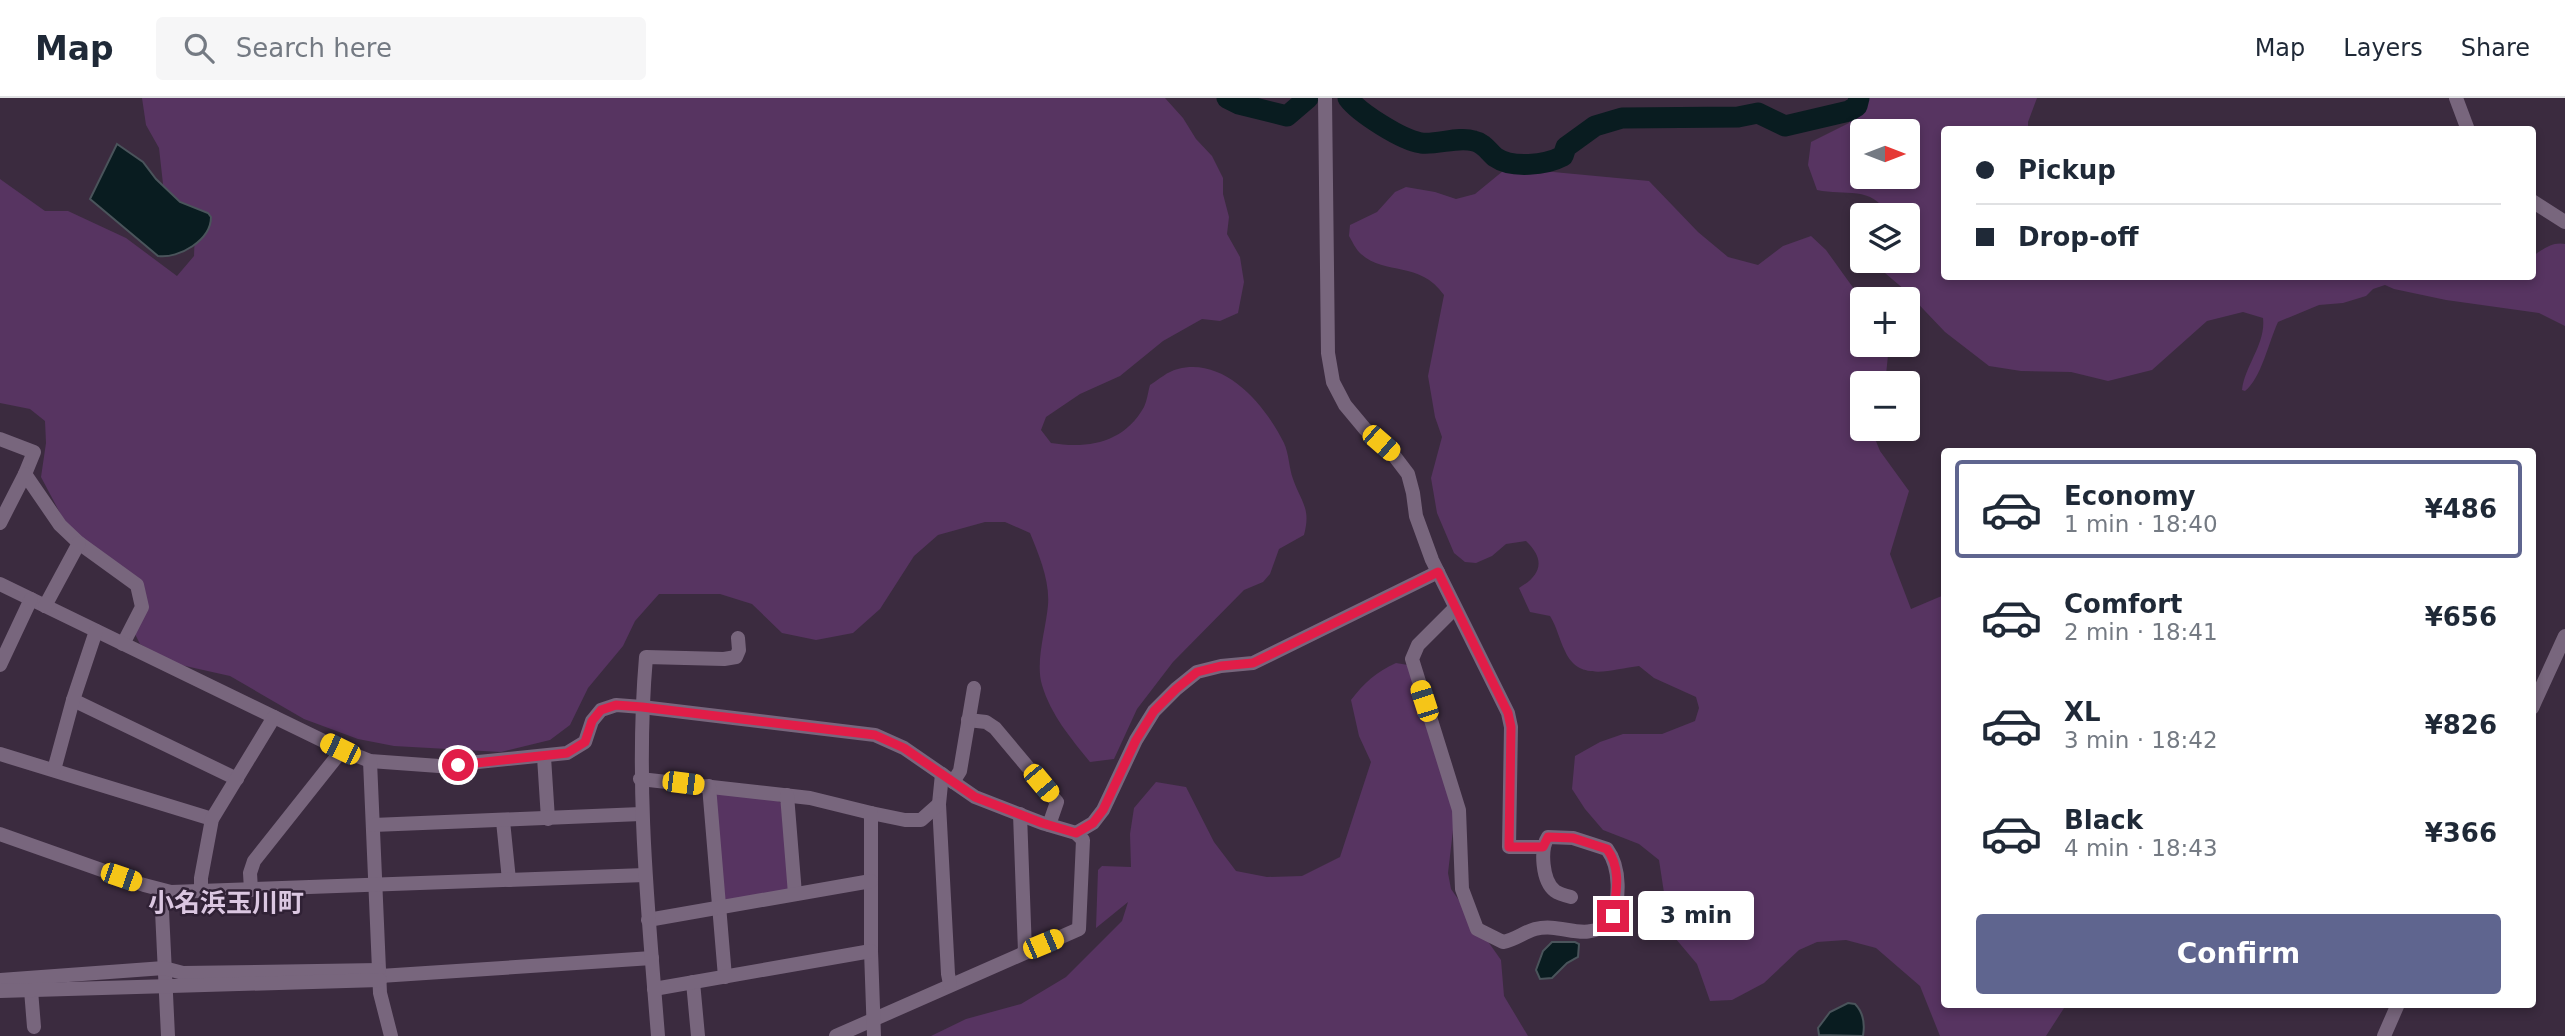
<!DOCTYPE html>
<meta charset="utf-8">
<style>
body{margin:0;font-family:"DejaVu Sans","Noto Sans JP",sans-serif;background:#f6f6f7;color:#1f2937;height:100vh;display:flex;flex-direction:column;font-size:26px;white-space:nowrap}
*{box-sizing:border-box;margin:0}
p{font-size:23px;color:#747a83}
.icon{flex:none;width:38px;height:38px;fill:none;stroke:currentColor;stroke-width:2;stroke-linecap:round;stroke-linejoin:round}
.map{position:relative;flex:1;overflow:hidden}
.panel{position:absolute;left:1941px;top:350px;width:595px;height:560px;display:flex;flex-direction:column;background:#fff;border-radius:7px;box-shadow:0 4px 10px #0003}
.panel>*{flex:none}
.banner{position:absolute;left:1941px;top:28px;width:595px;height:154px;border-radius:7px;box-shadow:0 4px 10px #0003;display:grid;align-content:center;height:154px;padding:0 35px;background:#fff}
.needle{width:46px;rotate:90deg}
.controls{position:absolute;left:1850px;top:21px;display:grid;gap:14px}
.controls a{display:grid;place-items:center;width:70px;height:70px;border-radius:7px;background:#fff;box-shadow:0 4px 10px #0003;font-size:35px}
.end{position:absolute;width:32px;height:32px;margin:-16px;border:9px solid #e11d48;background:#fff;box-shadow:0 0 0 4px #fff}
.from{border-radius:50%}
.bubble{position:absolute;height:49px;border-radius:7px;background:#fff;box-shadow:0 4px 10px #0003;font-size:23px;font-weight:800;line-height:49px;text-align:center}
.car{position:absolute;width:21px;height:42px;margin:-21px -10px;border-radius:9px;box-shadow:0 0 5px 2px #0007;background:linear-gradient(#f5c518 24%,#345 0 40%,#f5c518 0 76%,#345 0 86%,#f5c518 0)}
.banner b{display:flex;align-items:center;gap:24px;height:66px;font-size:26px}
.banner b+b{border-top:2px solid #e0e1e3}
.banner i{width:18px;height:18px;background:#1f2937}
ul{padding:12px 0 0;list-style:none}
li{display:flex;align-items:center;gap:21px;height:98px;margin:0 14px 10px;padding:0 21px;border:4px solid transparent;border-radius:7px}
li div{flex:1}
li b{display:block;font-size:26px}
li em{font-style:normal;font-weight:800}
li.selected{border-color:#5f658f}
li>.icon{width:63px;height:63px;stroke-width:1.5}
.cta{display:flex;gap:14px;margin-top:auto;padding:14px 35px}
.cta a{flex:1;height:80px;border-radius:7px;background:#5f658f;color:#fff;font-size:28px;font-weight:800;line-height:80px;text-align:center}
header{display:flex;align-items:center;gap:42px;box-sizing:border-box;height:98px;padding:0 35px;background:#fff;border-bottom:2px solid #e0e1e3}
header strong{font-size:33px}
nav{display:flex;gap:38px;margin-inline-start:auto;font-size:24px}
.search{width:490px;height:63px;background:#f6f6f7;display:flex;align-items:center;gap:18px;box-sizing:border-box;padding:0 24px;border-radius:7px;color:#747a83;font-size:26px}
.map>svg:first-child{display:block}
</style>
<header>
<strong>Map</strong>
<div class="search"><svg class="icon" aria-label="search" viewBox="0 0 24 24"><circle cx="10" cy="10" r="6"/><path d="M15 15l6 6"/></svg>Search here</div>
<nav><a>Map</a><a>Layers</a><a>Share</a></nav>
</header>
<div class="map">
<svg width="2565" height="938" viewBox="0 0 2565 938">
<rect width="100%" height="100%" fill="#3b2b3f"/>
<g fill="#573461" fill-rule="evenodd">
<path d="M142,0h1023l18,20 13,21 16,17 11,22v16l6,23 -2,17 13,23 4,25 -6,31 -18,8 -18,-2 -39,22 -43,35 -40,18 -34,23 -5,13 10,13c37,6 73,0 93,-36 3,-6 4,-15 6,-22 8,-5 18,-14 28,-16 47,-12 87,36 106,74 5,11 5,25 9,36 9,25 18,29 11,56l-25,14 -9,25 -7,8 -19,8 -71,72 -36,47 -23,50 -24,3c-20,-25 -39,-47 -48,-77 -7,-23 4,-56 6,-80 2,-24 -9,-50 -18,-72l-25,-11h-20l-47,13 -24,21 -34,53 -27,24 -37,7 -34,-7 -30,-29 -32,-10h-61l-24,27 -12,25 -35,42 -18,37 -20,15 -49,12 -107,-6 -36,-7 -54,-20 -74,-43 -58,-13 -32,-19 -5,-10 10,-42 -76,-62 -28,-53 5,-34 -1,-22 -15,-12 -30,-6v-224l45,32h23l58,27 51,38 17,-20 1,-26 -31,-37 -5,-45 -13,-23z"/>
<path d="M1857,0h180l-9,24v7l-84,1v146h588v-19c9,-7 21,-16 33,-13v82l-26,-13 -93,-13 -52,-11 -9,-4 -12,4 -7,7 -23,7 -24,2 -41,17c-9,19 -17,57 -33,69l-3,-1c3,-25 24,-46 21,-72l-20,-6 -36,9 -55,49 -44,11 -37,-9 -50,-1 -32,-5 -44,-34 -40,-42 -26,-22 1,-7h28v-46h-20c-16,-30 -43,-19 -71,-25l-9,-25 3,-23 38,-19zM1862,33h46v46h-46z"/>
<path d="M1520,71l129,12 49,51 30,25 30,8 25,-19 28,-10 15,14 36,50v45h27l-3,30 -4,8h-20v46h9l9,22 29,40 -19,63 21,55 33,-14v409l122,1 -20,31h-106l-20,-50 -44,-38 -30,-8 -29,2 -18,8 -35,33 -32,17 -22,1 -13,-37 -27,-32 -11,-72 -20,-16 -36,-14 -18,-21 -13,-20 3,-33 25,-14 23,-8h39l33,-13 4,-13 -3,-11 -42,-19 -15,-12c-27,3 -60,17 -74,-15 -6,-12 -8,-24 -15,-35l-20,-4 -11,-24c22,-13 27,-28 7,-47l-20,3 -14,12 -16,7 -11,-1 -11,-9 -17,-40 -6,-35 11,-41 -7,-20 -7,-41 16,-81c-25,-35 -58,-19 -83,-41 -5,-4 -9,-13 -12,-18l1,-11 27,-13 18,-20 11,-5 29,5 21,7 19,-5 28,-23z"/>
<path d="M1396,565l12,2 47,148 -7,60 3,16 50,71 3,36 24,40h-597l35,-17 55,-15 45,-27 56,-56 6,-19 -32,26 2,-58 4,-4 29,1 -1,-33 4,-26 22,-26 30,5 28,55 22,29 31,6 35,-1 38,-19 31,-95 -12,-26 -8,-36c13,-17 25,-28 45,-37z"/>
<path d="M717,695l61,8 5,3 7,83 -2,5 -61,9 -5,-2 -9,-103z"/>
</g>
<g fill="#091c20" stroke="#4a545b" stroke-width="2">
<path d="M117,46l26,18 13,17 24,23 28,11 3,4c0,23 -32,42 -53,39l-68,-57z"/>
<path d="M1552,844h23l4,2 -1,13 -11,6 -15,15 -12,1 -4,-9 7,-19z"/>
<path d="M1848,905l7,1c8,8 10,20 8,32l-44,-1 -1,-7 12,-16z"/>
</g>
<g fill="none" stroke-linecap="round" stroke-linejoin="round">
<g stroke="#091c20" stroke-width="21">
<path d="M1227,0l12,6 48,12 21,-18"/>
<path d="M1348,0c11,15 54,42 73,45 17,2 37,-7 53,-2 10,2 14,10 21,16 17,12 51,8 68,-1l3,-9 29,-21 27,-8 116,-1 20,-4 27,13 64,-15 8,-5 2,-8"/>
</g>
<g stroke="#78667d" stroke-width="14">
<path d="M1325,0l3,255 5,29 12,23 20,24 27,24 16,21 5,19 3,23 16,44 76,153 3,14 -2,120h34"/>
<path d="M2456,0l12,32"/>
<path d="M2532,103l33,21"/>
<path d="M0,341l34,13 -9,22"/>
<path d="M0,425l25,-49 35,51 19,18 58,42 5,22 -19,37"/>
<path d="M0,486l340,165 30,12 69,5 128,-13 18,-11 7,-21 9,-11 15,-5 26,2 233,28 29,13 71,49 67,26 34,10 7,7 -4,89 -243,107"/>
<path d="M45,508l34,-63"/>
<path d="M1455,510l-37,37 -6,14 47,151 3,79 15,40 26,13c12,-2 21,-10 32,-13 29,-7 49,15 76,-8 9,-21 10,-53 -4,-72l-34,-11 -25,-1c-8,12 -6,44 7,54 4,3 12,5 16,6"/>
<path d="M0,567l31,-66"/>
<path d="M73,602l164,79"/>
<path d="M2532,610l33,-72"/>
<path d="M968,622l18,2 9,6 62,74 -8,23"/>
<path d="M0,656l212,65"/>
<path d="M544,659l4,62"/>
<path d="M370,663l10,232 11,43"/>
<path d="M54,672l19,-70 23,-69"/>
<path d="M942,676l-3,30 9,170 2,10"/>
<path d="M640,681l170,19 61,15 34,7h16l18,-16"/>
<path d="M953,684l7,-11 14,-83"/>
<path d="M709,688l16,191"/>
<path d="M787,697l8,99"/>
<path d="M871,715v138l3,85"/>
<path d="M1020,716l5,138"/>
<path d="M503,723l6,59"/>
<path d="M373,727l268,-11"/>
<path d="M1076,735l17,-10 10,-13 33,-70 18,-29 22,-22 21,-17 24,-6 32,-3 185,-91"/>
<path d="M0,736l144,51 27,7 474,-17"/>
<path d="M161,792l7,146"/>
<path d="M251,792l-1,-17 4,-12 81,-102 5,-10"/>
<path d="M201,793v-13l11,-59 62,-102"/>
<path d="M648,822l223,-39"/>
<path d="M380,878l272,-18"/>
<path d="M0,882l164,-12 19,5 196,-3"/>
<path d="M693,884l5,54"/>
<path d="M654,891l217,-38"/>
<path d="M31,892l3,37"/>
<path d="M0,893l380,-11"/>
<path d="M658,938c-10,-127 -23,-252 -12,-379l78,2 12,-2 3,-7 -1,-12"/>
<path d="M2384,938l14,-32"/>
</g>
</g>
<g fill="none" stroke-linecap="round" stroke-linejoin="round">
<path stroke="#e11d48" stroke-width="9" d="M458,667l109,-12 18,-11 7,-21 9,-11 15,-5 26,2 233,28 29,13 71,49 67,26 34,10 17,-10 10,-13 33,-70 18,-29 22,-22 21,-17 24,-6 32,-3 185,-91 70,141 3,14 -2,120h34l5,-10 25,1 34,11c15,20 9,44 6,67"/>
</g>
<g text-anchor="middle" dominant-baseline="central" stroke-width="5" stroke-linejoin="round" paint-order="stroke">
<g font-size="26" font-weight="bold" fill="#dbc7e1" stroke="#302135">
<text x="226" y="805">小名浜玉川町</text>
</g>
</g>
</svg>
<div class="controls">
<a><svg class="needle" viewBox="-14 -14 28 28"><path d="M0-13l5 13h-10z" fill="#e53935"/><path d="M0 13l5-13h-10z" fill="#747a83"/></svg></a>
<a><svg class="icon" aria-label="layers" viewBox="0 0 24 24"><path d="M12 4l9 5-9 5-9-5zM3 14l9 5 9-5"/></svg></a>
<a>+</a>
<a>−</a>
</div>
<i class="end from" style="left:458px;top:667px"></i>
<i class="end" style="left:1613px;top:818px"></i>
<div class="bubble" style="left:1638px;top:793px;width:116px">3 min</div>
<i class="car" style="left:1381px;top:345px;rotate:131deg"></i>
<i class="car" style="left:1424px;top:603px;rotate:342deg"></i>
<i class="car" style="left:340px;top:651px;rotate:296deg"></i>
<i class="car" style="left:683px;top:685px;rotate:97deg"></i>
<i class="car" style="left:1041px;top:685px;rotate:140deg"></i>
<i class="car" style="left:121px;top:779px;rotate:109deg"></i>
<i class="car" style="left:1043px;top:846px;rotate:67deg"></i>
<div class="banner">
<b><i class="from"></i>Pickup</b>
<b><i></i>Drop-off</b>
</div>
<section class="panel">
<ul>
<li class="selected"><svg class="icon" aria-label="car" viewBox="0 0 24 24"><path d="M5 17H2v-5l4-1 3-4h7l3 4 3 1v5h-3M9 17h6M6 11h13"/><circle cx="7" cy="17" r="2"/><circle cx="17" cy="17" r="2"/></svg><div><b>Economy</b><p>1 min · 18:40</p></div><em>¥486</em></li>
<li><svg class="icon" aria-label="car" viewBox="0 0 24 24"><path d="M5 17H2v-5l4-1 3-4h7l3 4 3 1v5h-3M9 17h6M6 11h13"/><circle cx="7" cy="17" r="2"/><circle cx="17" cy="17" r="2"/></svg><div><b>Comfort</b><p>2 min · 18:41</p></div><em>¥656</em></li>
<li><svg class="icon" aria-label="car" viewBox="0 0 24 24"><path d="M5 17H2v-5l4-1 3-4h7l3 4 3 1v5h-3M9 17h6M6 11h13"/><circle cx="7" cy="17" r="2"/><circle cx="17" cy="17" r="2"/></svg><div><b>XL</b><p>3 min · 18:42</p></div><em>¥826</em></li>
<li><svg class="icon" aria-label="car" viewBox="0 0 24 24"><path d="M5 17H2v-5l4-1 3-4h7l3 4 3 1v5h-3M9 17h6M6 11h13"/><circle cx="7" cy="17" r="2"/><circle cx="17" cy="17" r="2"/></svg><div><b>Black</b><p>4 min · 18:43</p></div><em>¥366</em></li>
</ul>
<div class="cta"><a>Confirm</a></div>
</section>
</div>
